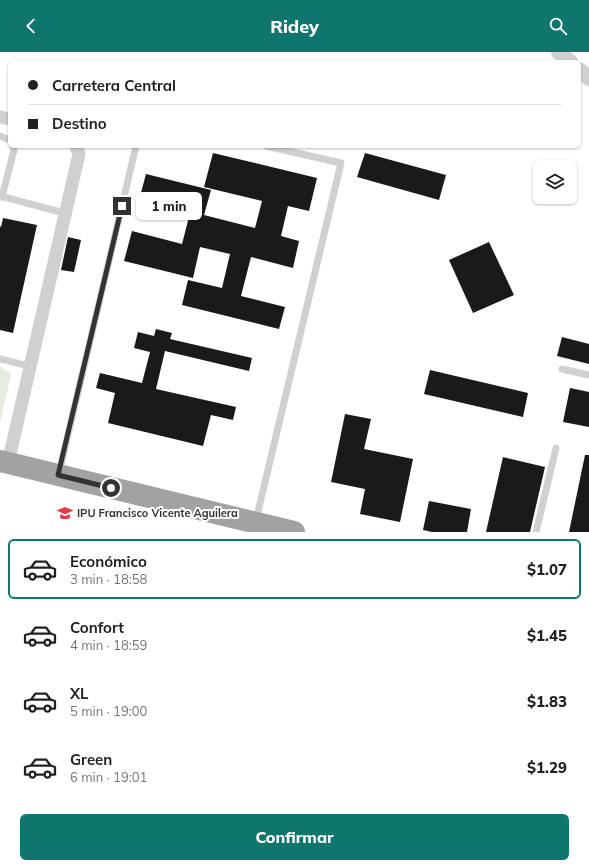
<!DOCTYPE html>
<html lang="es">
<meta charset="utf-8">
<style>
body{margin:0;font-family:Mulish,sans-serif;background:#f6f6f6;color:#202124;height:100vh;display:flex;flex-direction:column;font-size:15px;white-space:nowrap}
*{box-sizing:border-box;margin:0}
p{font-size:13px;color:#757577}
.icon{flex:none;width:22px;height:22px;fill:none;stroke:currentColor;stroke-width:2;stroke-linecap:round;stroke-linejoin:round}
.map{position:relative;height:480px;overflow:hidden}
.side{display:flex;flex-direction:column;background:#fff;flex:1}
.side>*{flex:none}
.guide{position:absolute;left:8px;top:8px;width:573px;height:88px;border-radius:6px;box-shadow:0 1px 3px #0004;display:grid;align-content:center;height:88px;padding:0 20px;background:#fff}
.tools{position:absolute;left:533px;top:108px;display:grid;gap:8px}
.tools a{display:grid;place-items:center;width:44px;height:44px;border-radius:6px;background:#fff;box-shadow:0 1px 3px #0004;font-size:20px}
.end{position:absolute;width:18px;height:18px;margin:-9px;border:5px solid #333;background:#fff;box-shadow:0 0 0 2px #fff}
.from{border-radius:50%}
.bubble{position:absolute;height:28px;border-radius:6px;background:#fff;box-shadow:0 1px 3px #0004;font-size:13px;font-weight:800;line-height:28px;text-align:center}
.guide b{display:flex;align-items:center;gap:14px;height:38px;font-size:15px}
.guide b+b{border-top:1px solid #e0e0e0}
.guide i{width:10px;height:10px;background:#202124}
ul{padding:7px 0 0;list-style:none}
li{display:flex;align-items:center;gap:12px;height:60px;margin:0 8px 6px;padding:0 12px;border:2px solid transparent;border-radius:6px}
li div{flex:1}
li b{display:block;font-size:15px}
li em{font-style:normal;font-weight:800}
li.active{border-color:#0f766e}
li>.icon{width:36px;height:36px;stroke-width:1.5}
.cta{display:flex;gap:8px;margin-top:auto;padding:8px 20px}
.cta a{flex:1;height:46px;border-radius:6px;background:#0f766e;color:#fff;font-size:16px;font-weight:800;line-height:46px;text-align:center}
header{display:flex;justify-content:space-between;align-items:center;height:52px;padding:0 20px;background:#0f766e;color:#fff;font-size:18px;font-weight:800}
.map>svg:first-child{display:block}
</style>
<header><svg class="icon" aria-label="back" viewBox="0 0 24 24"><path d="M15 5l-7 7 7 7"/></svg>Ridey<svg class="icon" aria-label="search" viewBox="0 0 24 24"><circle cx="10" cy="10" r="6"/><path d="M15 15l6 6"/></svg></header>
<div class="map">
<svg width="589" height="480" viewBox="0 0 589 480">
<rect width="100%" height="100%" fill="#fff"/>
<path fill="#e6ecdf" d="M0,314l11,8 -11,49z"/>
<g fill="#1a1a1a">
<path d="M213,101l104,25 -8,33 -21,-5 -7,30 18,5 -6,27 -42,-11 -10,39 44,11 -6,22 -97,-24 6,-25 34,8 8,-34 -30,-7 -7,31 -69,-17 8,-30 50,13 8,-31 -51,-13 7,-26 65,16 -7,25 51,13 7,-27 -58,-14z"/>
<path d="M365,101l81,22 -7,25 -82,-23z"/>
<path d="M3,166l34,7 -24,108 -13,-3v-104l1,1z"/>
<path d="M68,185l13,3 -7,32 -13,-2z"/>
<path d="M489,190l25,53 -41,18 -24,-53z"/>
<path d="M156,277l16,4 -2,6 82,19 -3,13 -84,-20 -9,38 80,18 -3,13 -22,-5 -8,31 -95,-23 7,-30 -19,-5 4,-15 42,10 8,-31 -16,-4 4,-16 16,4z"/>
<path d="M562,285l27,7v20l-32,-8z"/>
<path d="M430,318l98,23 -5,24 -99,-23z"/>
<path d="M570,336l19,4v35l-26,-5z"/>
<path d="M345,362l26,5 -7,30 49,10 -13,63 -40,-8 5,-25 -34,-7z"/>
<path d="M585,403h4v77h-20z"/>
<path d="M503,405l42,10 -15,65h-44z"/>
<path d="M429,449l42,8 -4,23h-35l-9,-2z"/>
</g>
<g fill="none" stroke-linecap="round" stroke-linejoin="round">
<g stroke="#d0d0d0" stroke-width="7">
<path d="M0,84l10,4"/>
<path d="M0,144l64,17"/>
<path d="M2,145l12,-47 -1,-4"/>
<path d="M0,307l29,7"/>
<path d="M562,317l27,6"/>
<path d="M59,421l77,-327"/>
<path d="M256,468l85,-357 -75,-17"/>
<path d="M536,480l20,-84"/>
</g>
<g stroke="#d0d0d0" stroke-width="13">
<path d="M0,65l10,2"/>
<path d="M8,411l71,-309 -3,-8"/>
</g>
<g stroke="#d0d0d0" stroke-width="16">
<path d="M559,0l11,10"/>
<path d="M579,18l10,8"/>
</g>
<path stroke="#a2a2a2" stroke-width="22" d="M0,409l294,71"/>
</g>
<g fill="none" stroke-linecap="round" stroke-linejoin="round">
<path stroke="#333" stroke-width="5" d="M111,436l-53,-13 64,-269"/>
</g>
<defs>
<symbol id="school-bare" viewBox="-9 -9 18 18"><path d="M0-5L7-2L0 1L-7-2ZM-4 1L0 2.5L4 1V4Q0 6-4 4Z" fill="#e63946" stroke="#fff" stroke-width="2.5" paint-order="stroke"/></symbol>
</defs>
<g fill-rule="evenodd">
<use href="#school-bare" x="54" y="450" width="22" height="22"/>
</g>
<g text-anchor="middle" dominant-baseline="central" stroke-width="4" stroke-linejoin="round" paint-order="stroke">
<g font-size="11" font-weight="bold" fill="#333" stroke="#fff" text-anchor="start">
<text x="77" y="461">IPU Francisco Vicente Aguilera</text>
</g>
</g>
</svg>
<div class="tools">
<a><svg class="icon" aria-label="layers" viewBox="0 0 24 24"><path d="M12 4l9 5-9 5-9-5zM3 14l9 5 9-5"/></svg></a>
</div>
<i class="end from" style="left:111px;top:436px"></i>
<i class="end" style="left:122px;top:154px"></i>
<div class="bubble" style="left:136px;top:140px;width:66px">1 min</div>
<div class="guide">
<b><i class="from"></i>Carretera Central</b>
<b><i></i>Destino</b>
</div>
</div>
<section class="side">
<ul>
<li class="active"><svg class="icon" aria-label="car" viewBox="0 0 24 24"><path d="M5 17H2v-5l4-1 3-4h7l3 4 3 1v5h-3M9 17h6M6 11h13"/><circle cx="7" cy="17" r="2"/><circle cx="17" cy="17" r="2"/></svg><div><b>Económico</b><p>3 min · 18:58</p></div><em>$1.07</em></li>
<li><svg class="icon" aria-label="car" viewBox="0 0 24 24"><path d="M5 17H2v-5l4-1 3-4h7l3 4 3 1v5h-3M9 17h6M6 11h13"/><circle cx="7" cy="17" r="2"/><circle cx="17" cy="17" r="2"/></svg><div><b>Confort</b><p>4 min · 18:59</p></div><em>$1.45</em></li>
<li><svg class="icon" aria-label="car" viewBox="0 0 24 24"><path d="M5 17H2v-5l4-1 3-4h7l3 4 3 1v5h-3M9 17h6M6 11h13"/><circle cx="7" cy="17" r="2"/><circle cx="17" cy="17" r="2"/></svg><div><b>XL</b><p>5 min · 19:00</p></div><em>$1.83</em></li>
<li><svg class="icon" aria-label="car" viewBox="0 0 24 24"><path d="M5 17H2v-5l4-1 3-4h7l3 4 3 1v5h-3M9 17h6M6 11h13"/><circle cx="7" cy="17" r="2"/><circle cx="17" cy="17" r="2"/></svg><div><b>Green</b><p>6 min · 19:01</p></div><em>$1.29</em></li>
</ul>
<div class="cta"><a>Confirmar</a></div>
</section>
